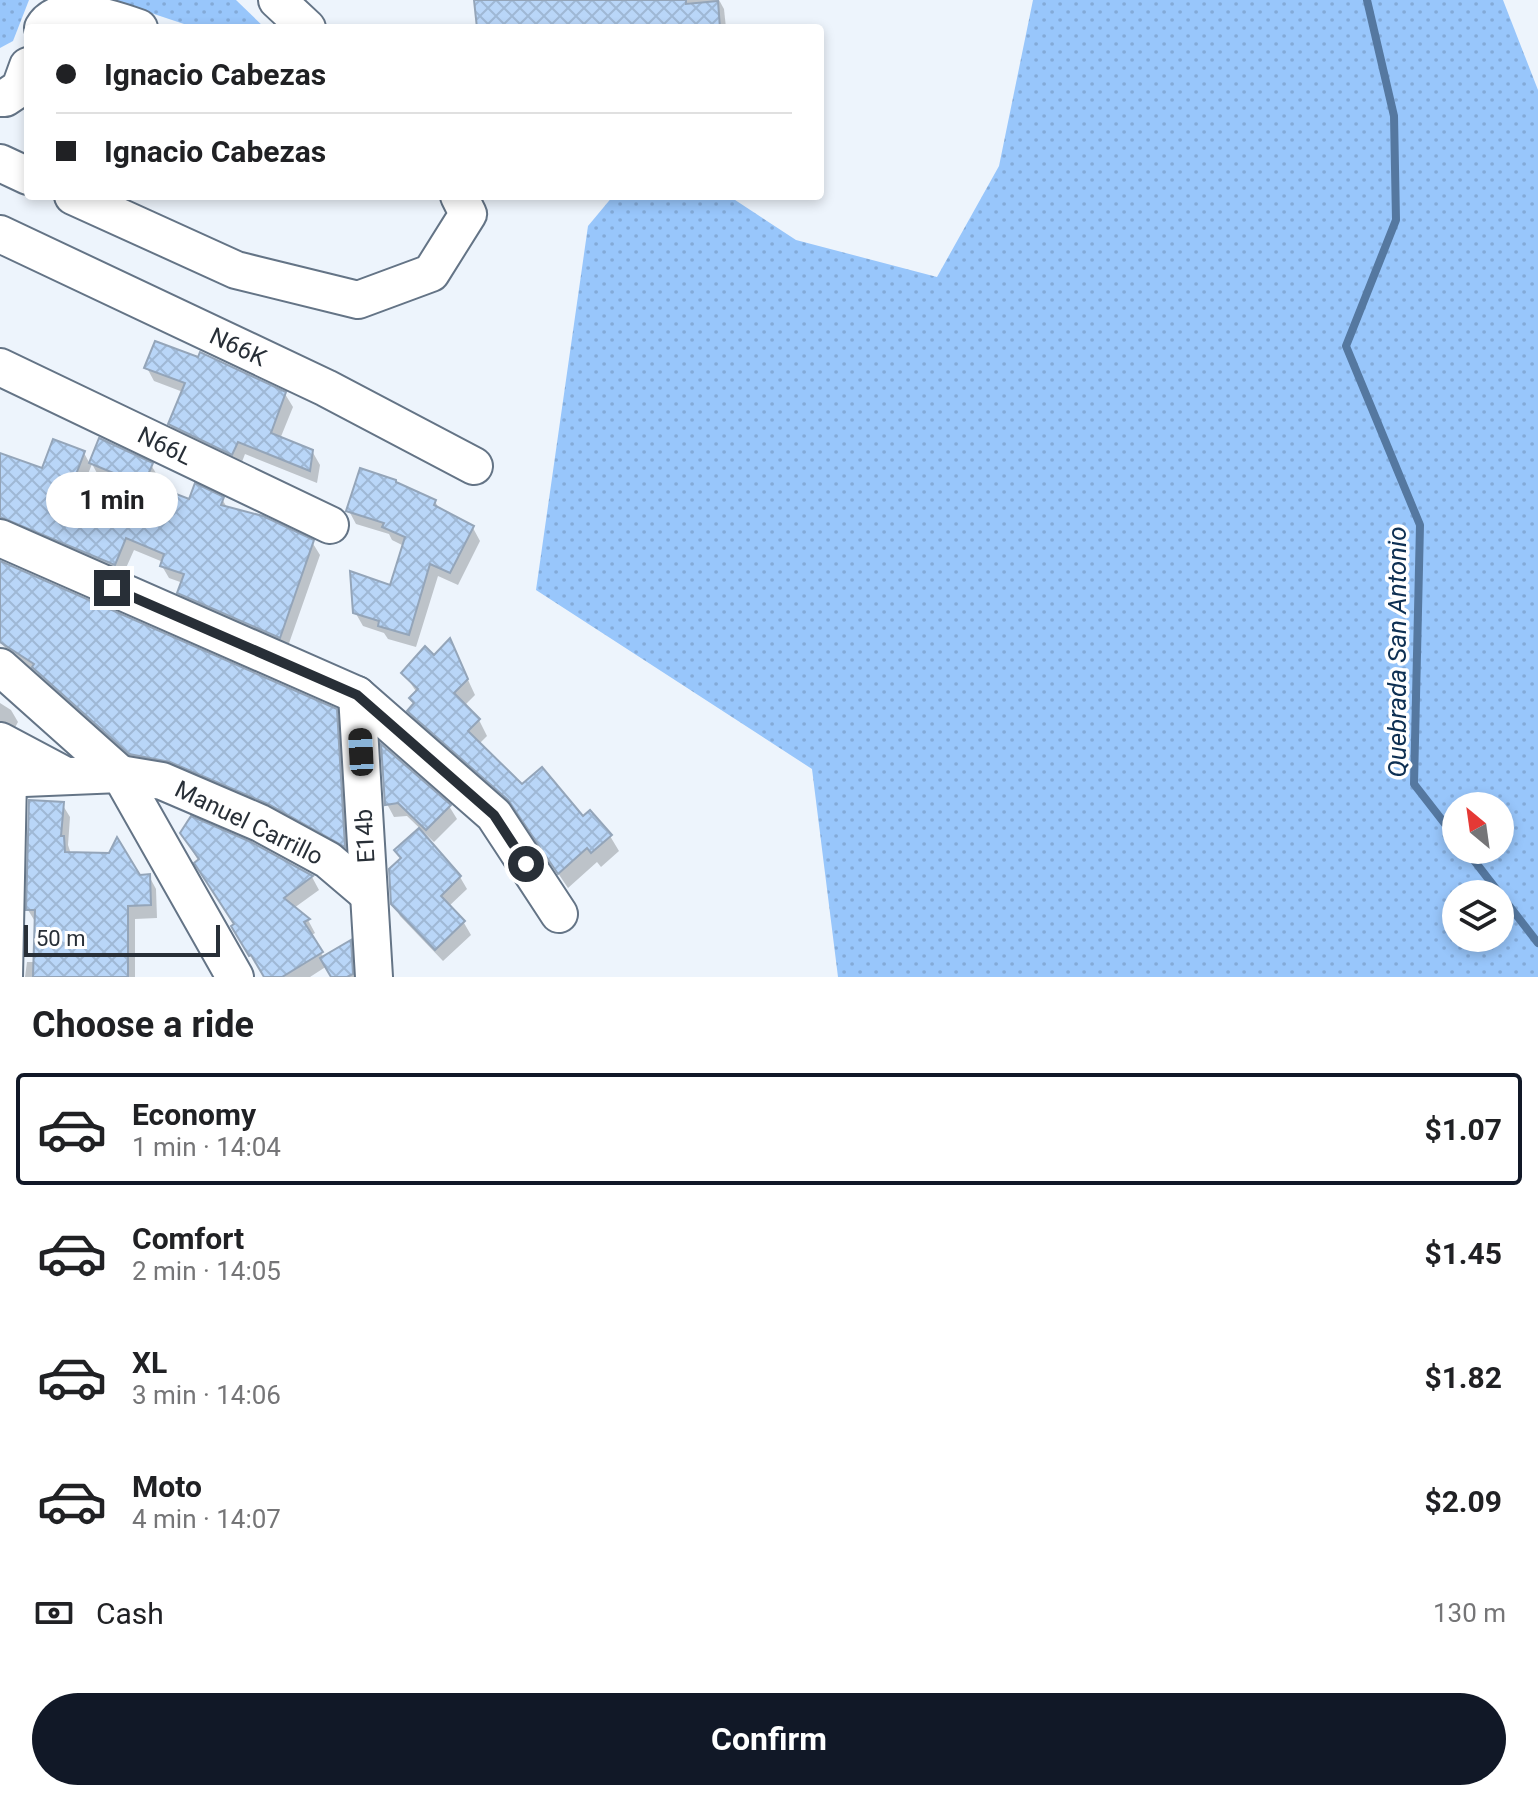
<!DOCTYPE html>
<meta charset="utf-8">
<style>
body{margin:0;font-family:Roboto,sans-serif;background:#f6f6f6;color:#202124;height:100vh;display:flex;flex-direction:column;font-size:30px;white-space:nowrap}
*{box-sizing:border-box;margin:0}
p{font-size:26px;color:#757577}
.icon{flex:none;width:44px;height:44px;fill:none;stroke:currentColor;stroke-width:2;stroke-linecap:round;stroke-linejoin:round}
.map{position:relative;height:977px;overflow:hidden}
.drawer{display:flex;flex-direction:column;background:#fff;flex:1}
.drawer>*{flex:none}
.banner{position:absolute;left:24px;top:24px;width:800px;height:176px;border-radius:8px;box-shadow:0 4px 12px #0003;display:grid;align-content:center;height:176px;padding:0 32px;background:#fff}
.needle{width:52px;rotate:331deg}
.buttons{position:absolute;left:1442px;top:792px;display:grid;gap:16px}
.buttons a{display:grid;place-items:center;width:72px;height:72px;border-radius:50%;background:#fff;box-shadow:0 4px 12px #0003;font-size:40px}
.scale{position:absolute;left:24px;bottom:20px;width:196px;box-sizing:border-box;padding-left:8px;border:4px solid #282f37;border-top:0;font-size:22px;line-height:28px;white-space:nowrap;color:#282f37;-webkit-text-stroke:6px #fff;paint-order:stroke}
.end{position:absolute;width:36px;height:36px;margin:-18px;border:10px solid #282f37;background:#fff;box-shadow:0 0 0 4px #fff}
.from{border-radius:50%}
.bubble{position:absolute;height:56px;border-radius:28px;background:#fff;box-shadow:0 4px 12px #0003;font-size:26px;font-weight:700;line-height:56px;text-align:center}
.car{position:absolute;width:24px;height:48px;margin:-24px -12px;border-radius:10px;box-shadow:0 0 6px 2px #0007;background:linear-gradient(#222 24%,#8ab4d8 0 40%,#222 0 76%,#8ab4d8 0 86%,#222 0)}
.banner b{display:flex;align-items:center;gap:28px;height:76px;font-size:30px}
.banner b+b{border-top:2px solid #e0e0e0}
.banner i{width:20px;height:20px;background:#202124}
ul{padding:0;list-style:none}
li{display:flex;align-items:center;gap:24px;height:112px;margin:0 16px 12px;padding:0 16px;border:4px solid transparent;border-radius:8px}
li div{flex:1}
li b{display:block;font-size:30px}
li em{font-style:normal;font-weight:700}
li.active{border-color:#111827}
li>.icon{width:72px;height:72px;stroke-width:1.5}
h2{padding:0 32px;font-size:36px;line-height:96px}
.pay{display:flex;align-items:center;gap:20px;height:88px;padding:0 32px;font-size:30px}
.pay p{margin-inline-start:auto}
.cta{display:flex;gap:16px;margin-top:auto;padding:16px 32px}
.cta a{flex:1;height:92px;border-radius:48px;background:#111827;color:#fff;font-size:32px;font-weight:700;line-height:92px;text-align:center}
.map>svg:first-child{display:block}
</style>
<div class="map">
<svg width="1538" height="977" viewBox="0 0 1538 977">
<defs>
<pattern id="grass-dots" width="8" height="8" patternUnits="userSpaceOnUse" patternTransform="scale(2)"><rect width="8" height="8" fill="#98c6fb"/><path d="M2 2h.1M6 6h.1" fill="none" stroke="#83aad8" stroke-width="1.8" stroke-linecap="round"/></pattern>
<pattern id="building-cross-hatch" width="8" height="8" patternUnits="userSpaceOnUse" patternTransform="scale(2)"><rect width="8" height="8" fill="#b9d6f8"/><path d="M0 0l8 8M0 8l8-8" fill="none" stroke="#9fb8d5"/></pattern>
</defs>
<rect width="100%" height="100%" fill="#edf4fc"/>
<g fill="url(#grass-dots)" fill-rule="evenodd">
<path d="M0,0h29l-16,41 -13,7z"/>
<path d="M112,0h124l29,28h-69z"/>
<path d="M1033,0h470l35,90v887h-700l-26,-208 -276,-179 52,-364 25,-30h116l67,44 141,37 62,-111zM1500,806v44h-44v-44zM1500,894v44h-44v-44z"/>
</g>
<g fill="#0003" fill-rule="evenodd">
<path d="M476,0h243l5,9 2,19h-247z"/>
<path d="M147,368l138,26 8,13 -13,32 32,12 8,14 -3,18 -72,-29 -5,13 -62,-30 -8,-13 13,-32 -29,-11z"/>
<path d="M100,441l51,24 8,13 -4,9 36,14 31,-2 6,10 84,33 8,13 -33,94 -100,-43 -8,-13 4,-10 -14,-5 -7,-12 1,-4 -29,-12 -12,27 -122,-45v-69l43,7 41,-17 6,11zM92,464l6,11 22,9 -17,37 -29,-12z"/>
<path d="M396,484l39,17 5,10 33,17 7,13 -22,44 -20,-9 -22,71 -28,-8 -4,-6 -21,-7 -8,-14 37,-24 12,-42 -12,-6 -3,-6 -33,-10 -7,-13z"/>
<path d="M0,563l335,148 8,13 8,134 -212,-91 -98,-87 -4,-7 -24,-16 -13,-15z"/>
<path d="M450,641l25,54 -11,11 15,14 8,16 -8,8 43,43 88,49 9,15 -18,16 -4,-5 -29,26 -49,-73 -101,-89 -9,-15 6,-6 2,-12 -13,-20 30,-15z"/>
<path d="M0,703l11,7 7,12 -6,11 -12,-3z"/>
<path d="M383,749l66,57 8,13 -23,23 -27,-26 -13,1 -7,-13z"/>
<path d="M62,804l8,13 -2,28 3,9 68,23 10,-1 7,13 1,29 -22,1v58h-110l2,-15h8l1,-39 -8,-13z"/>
<path d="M418,831l42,46 7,12 -19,18 16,16 7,12 -28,26 -43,-45 -7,-13 9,-43 -5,-10z"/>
<path d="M182,833l68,11 62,33 7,13 -25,18 14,12 7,13 -5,3 14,22 26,-15 7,12 2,22h-26l-6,-11 -17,11h-44l-25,-37 -5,-15z"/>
</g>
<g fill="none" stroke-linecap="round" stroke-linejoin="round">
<g stroke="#5578a0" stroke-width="8">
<path d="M1367,0l27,116 2,104 -50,126 74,179 -6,259 42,54"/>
<path d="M1466,850l34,44"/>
<path d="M1500,894l38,49"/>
</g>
</g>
<g fill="url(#building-cross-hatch)" stroke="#94a5b9" stroke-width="2">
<path d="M474,0h212v4l32,-3 2,27h-243z"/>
<path d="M155,341l43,16 2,-5 86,40 -15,41 42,17 -3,21 -72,-29 -6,13 -64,-31 17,-41 -41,-15z"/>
<path d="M99,438l54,25 -8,19 44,17 6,-16 29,14 -3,8 42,11 51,24 -34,98 -103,-45 7,-19 -24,-8 4,-12 -38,-16 -11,27 -115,-48v-64l42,15 11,-29 32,12 -20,52 37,16 19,-43 -32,-13z"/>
<path d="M360,468l36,12v2l40,18 -2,5 40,21 -24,47 -20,-9 -21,71 -31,-9 1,-5 -26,-8 -3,-42 40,14 15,-48 -23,-10 2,-4 -38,-12z"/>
<path d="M0,561l337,148 8,138 -77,-43 -98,-42 -41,-8 -97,-87 2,-3 -34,-22z"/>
<path d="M450,638l18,41 -14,14 26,26 -12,12 54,53 20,-17 41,49 7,-6 22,25 -21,18 -4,-5 -29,26 -50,-74 -101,-89 7,-8 -5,-5 9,-9 -17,-16 24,-27 9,9z"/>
<path d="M381,744l70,61 -25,25 -28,-27 -13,2z"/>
<path d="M29,800l35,2 -3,34h3l1,16 44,1 8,-16 23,38 10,-1 1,31 -23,1v71h-95l2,-67h-9z"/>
<path d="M191,816l60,26 62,34 -29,22 26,21 -6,3 19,30 -41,25h-18l-13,-22 -2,1 -18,-30 3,-2 -40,-61 5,-4 -19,-26z"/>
<path d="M419,828l42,48 -20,20 24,25 -30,29 -44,-46 -2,-35 12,-11 -7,-8z"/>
<path d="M351,940l2,34 -6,3h-16l-11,-19z"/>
</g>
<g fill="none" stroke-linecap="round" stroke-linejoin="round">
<defs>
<g id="minor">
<path d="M277,0l30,28"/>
<path d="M43,28c16,-28 68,-10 96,0"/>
<path d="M0,98h5l15,-10 8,-22"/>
<path d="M0,163l28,13"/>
<path d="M73,196l163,74 122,30 73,-27 37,-59 -9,-18"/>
<path d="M0,234l326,154 148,78"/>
<path d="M0,367l330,158"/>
<path d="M0,538l357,157 137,120 65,99"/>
<path d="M0,667l120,107 115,203"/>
<path d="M357,695l17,282"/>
<path d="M0,741l64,34"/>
<path d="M0,779l120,-5 42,7 98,42 68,37 40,34"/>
<path d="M4,977l4,-198"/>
</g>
</defs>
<use href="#minor" stroke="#647486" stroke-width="40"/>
<use href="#minor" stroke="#fff" stroke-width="36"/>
</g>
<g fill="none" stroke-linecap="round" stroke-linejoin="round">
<path stroke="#282f37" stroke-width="10" d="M112,588l245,107 137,120 32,49"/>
</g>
<g text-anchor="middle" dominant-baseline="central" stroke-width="7" stroke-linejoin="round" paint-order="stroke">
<g font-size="24" fill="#282f37" stroke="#fff">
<text transform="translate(238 347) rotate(25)">N66K</text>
<text transform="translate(165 446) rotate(26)">N66L</text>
<text transform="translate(249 823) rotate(26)">Manuel Carrillo</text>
<text transform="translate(365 836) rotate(-93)">E14b</text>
</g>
<g font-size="26" font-style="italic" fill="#0e3053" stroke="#fff">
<text transform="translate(1397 652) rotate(-90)">Quebrada San Antonio</text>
</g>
</g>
</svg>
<div class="buttons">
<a><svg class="needle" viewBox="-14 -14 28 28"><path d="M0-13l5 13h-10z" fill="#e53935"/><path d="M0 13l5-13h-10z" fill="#757577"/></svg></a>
<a><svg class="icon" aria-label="layers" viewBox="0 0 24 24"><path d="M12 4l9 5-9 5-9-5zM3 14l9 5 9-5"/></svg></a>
</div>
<div class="scale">50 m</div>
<i class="end from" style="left:526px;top:864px"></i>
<i class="end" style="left:112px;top:588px"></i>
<div class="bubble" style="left:46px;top:472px;width:132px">1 min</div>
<i class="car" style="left:361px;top:752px;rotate:357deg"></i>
<div class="banner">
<b><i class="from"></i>Ignacio Cabezas</b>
<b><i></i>Ignacio Cabezas</b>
</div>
</div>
<section class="drawer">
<h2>Choose a ride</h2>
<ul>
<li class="active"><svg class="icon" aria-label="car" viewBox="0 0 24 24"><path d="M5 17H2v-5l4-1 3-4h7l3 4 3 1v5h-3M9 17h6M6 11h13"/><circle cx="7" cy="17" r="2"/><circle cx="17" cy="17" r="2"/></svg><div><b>Economy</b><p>1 min · 14:04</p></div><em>$1.07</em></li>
<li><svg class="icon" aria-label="car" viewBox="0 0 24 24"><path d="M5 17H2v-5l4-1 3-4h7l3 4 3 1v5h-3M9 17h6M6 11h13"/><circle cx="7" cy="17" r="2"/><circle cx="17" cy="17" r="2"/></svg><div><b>Comfort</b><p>2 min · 14:05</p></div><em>$1.45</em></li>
<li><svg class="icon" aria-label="car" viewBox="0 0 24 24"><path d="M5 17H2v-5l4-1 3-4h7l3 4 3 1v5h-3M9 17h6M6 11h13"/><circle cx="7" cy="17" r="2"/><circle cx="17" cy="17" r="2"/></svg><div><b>XL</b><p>3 min · 14:06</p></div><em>$1.82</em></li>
<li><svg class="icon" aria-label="car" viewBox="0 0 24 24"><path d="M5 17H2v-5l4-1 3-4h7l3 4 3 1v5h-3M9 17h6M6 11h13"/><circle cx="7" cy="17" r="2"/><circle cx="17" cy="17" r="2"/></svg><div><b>Moto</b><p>4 min · 14:07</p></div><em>$2.09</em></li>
</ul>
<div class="pay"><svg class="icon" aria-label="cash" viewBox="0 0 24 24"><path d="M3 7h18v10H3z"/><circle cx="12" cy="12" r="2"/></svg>Cash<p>130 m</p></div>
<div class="cta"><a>Confirm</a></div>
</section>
